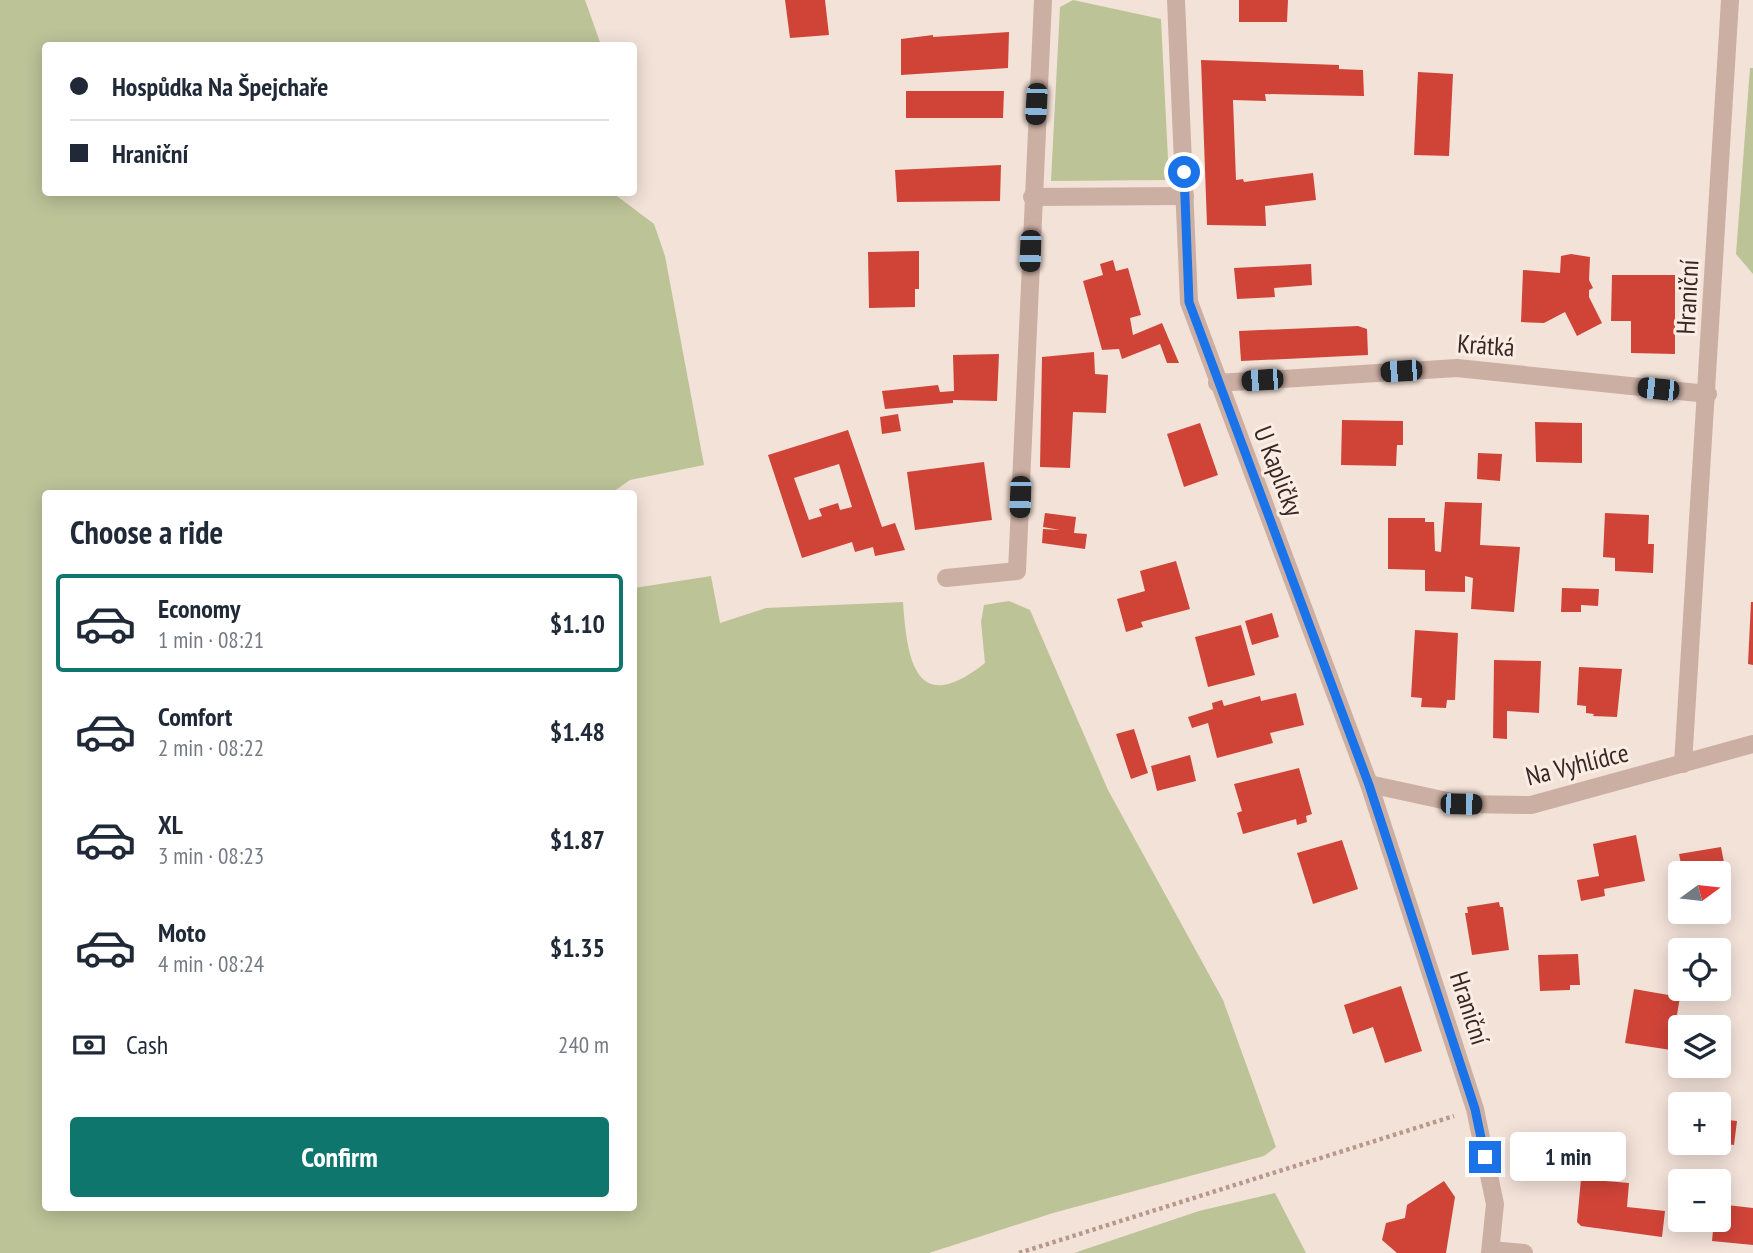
<!DOCTYPE html>
<meta charset="utf-8">
<style>
body{margin:0;font-family:"PT Sans Narrow",sans-serif;background:#f6f6f7;color:#1f2937;height:100vh;display:flex;flex-direction:column;font-size:26px;white-space:nowrap}
*{box-sizing:border-box;margin:0}
p{font-size:23px;color:#747a83}
.icon{flex:none;width:38px;height:38px;fill:none;stroke:currentColor;stroke-width:2;stroke-linecap:round;stroke-linejoin:round}
.map{position:relative;flex:1;overflow:hidden}
.panel{position:absolute;left:42px;top:490px;width:595px;height:721px;display:flex;flex-direction:column;background:#fff;border-radius:7px;box-shadow:0 4px 18px #0003}
.panel>*{flex:none}
.hud{position:absolute;left:42px;top:42px;width:595px;height:154px;border-radius:7px;box-shadow:0 4px 18px #0003;display:grid;align-content:center;height:154px;padding:0 28px;background:#fff}
.needle{width:46px;rotate:75deg}
.fabs{position:absolute;left:1668px;top:861px;display:grid;gap:14px}
.fabs a{display:grid;place-items:center;width:63px;height:63px;border-radius:7px;background:#fff;box-shadow:0 4px 18px #0003;font-size:35px}
.end{position:absolute;width:32px;height:32px;margin:-16px;border:9px solid #1a73e8;background:#fff;box-shadow:0 0 0 4px #fff}
.from{border-radius:50%}
.bubble{position:absolute;height:49px;border-radius:7px;background:#fff;box-shadow:0 4px 18px #0003;font-size:23px;font-weight:700;line-height:49px;text-align:center}
.car{position:absolute;width:21px;height:42px;margin:-21px -10px;border-radius:9px;box-shadow:0 0 5px 2px #0007;background:linear-gradient(#222 24%,#8ab4d8 0 40%,#222 0 76%,#8ab4d8 0 86%,#222 0)}
.hud b{display:flex;align-items:center;gap:24px;height:66px;font-size:26px}
.hud b+b{border-top:2px solid #e0e1e3}
.hud i{width:18px;height:18px;background:#1f2937}
ul{padding:0;list-style:none}
li{display:flex;align-items:center;gap:21px;height:98px;margin:0 14px 10px;padding:0 14px;border:4px solid transparent;border-radius:7px}
li div{flex:1}
li b{display:block;font-size:26px}
li em{font-style:normal;font-weight:700}
li.selected{border-color:#0f766e}
li>.icon{width:63px;height:63px;stroke-width:1.5}
h2{padding:0 28px;font-size:32px;line-height:84px}
.pay{display:flex;align-items:center;gap:18px;height:77px;padding:0 28px;font-size:26px}
.pay p{margin-inline-start:auto}
.button{display:flex;gap:14px;margin-top:auto;padding:14px 28px}
.button a{flex:1;height:80px;border-radius:7px;background:#0f766e;color:#fff;font-size:28px;font-weight:700;line-height:80px;text-align:center}
.map>svg:first-child{display:block}
</style>
<div class="map">
<svg width="1753" height="1253" viewBox="0 0 1753 1253">
<rect width="100%" height="100%" fill="#f3e2d8"/>
<g fill="#bcc397">
<path d="M0,0h585l16,45 -555,1v146l567,1 41,31 11,32 39,209 -74,15 -20,14h-564v714h588v-620l77,-12 9,47 46,-15 137,-6c4,59 13,116 82,61l-4,-41 3,-17 25,-4 21,9 78,180 115,210 53,147 -12,9 -211,57 -124,40h-929z"/>
<path d="M1073,0l88,19 8,161 -118,1 9,-174z"/>
<path d="M1750,68h3v206l-17,-20z"/>
<path d="M1275,1193l31,60h-232l125,-42z"/>
</g>
<g fill="#d04438" fill-rule="evenodd">
<path d="M785,0h40l4,35 -39,3z"/>
<path d="M1239,0h49l-1,22h-48z"/>
<path d="M1009,32l-1,36 -107,7v-36l32,-4v2z"/>
<path d="M1201,60l138,5v4l24,1 1,26 -99,-2 1,7 -33,-1 3,80 7,-1 1,3 69,-9 3,27 -51,6 1,20 -59,-1z"/>
<path d="M1418,72l35,2 -4,82 -35,-1z"/>
<path d="M906,91h98l-1,27h-97z"/>
<path d="M1001,165l-1,36 -103,1 -2,-32z"/>
<path d="M919,251v38h-4v18l-46,1 -1,-56z"/>
<path d="M1571,254l19,3 -1,23 4,8 -4,2v7l13,26 -25,13 -12,-24 -21,11 -23,-1 2,-52 37,3 1,-17z"/>
<path d="M1113,260l3,11 12,-3 13,47 -11,3 3,17 29,-12 17,40h-12l-7,-19 -38,15 -3,-10 -17,1 -19,-69 20,-6 -3,-11z"/>
<path d="M1311,264l1,21 -38,3 1,9 -38,2 -3,-31z"/>
<path d="M1612,275h63v79l-44,-1v-32h-20z"/>
<path d="M1358,326l9,3 1,26 -127,6 -2,-30z"/>
<path d="M1094,352l1,22 13,1 -2,38 -33,-1 -3,56 -30,-1 2,-110z"/>
<path d="M999,354l-2,47 -44,-1v3l-68,6 -3,-18 56,-6 2,7 14,-1 -1,-36z"/>
<path d="M898,414l3,17 -19,3 -2,-17z"/>
<path d="M1342,420l61,1v24h-6l-1,21 -55,-1z"/>
<path d="M1535,422l47,1v40l-46,-1z"/>
<path d="M1200,423l18,52 -34,12 -17,-53z"/>
<path d="M848,430l34,97 13,-4 10,27 -30,6 -2,-9 -18,5 -3,-10 -50,16 -34,-103zM839,464l13,43 -12,3 -2,-7 -19,6 3,7 -13,4 -15,-42z"/>
<path d="M1478,453l24,1 -2,27 -23,-2z"/>
<path d="M984,462l8,58 -77,10 -8,-58z"/>
<path d="M1445,502l37,1 -2,42 40,2 -6,65 -43,-3 2,-31 -8,-2v16l-40,-1v-21l-37,-1v-51h37v4h9l1,29 6,1z"/>
<path d="M1045,513l31,4 -2,16 13,1 -2,15 -43,-6 1,-14 17,1 -17,-3z"/>
<path d="M1605,513l44,2 -1,29h6l-1,29 -38,-2v-13l-12,-1z"/>
<path d="M1176,561l14,48 -49,13 2,5 -17,5 -9,-33 28,-8 -5,-20z"/>
<path d="M1562,588l37,1 -1,17 -17,-1v7h-20z"/>
<path d="M1751,602h2v63l-5,-1z"/>
<path d="M1272,613l7,24 -27,8 -7,-24z"/>
<path d="M1241,625l14,50 -47,12 -13,-50z"/>
<path d="M1415,630l43,3 -3,67h-8l-1,8 -25,-1 1,-9 -11,-1z"/>
<path d="M1494,660l47,1 -2,52 -32,-2v28l-14,-1z"/>
<path d="M1579,667l43,2 -5,48 -24,-1 1,-2 -8,-1v-7l-9,-1z"/>
<path d="M1296,693l8,32 -34,8 3,10 -56,15 -9,-35 -16,5 -4,-11 25,-8 -1,-6 10,-3 2,6 36,-10 1,5z"/>
<path d="M1134,729l14,44 -17,6 -15,-45z"/>
<path d="M1190,755l6,26 -39,10 -6,-25z"/>
<path d="M1299,768l13,46 -6,2 1,6 -10,3 -1,-6 -53,15 -6,-21 5,-2 -8,-27z"/>
<path d="M1636,835l9,46 -41,8 1,7 -24,5 -4,-21 22,-4 -6,-32z"/>
<path d="M1342,840l16,49 -45,15 -16,-51z"/>
<path d="M1721,847l8,41 -7,1 2,10 -6,1v-27h-35l-4,-19z"/>
<path d="M1499,902l1,5h3l6,43 -37,5 -7,-42h3l-1,-6z"/>
<path d="M1578,954l2,31h-10v5l-30,1 -2,-36z"/>
<path d="M1401,986l21,65 -37,12 -12,-36 -20,7 -9,-29z"/>
<path d="M1634,989l46,8 -9,53 -46,-7z"/>
<path d="M1674,1114l6,1v24l-9,-1z"/>
<path d="M1718,1119l19,2 -3,24 -16,-2z"/>
<path d="M1581,1179l48,4 -2,24 38,4 -3,26 -81,-11 -4,-4z"/>
<path d="M1444,1181l11,16 -9,56h-49l-15,-13 4,-17 19,-5 2,-13z"/>
<path d="M1718,1204l35,4v37l-41,-4 2,-21h4z"/>
</g>
<g fill="none" stroke-linecap="round" stroke-linejoin="round">
<path stroke="#b8988d" stroke-width="4.5" stroke-dasharray="3.5 3.5" stroke-linecap="butt" d="M1019,1253l435,-137"/>
<path stroke="#ccafa3" stroke-width="18" d="M1217,383l240,-15 251,26"/>
<g stroke="#ccafa3" stroke-width="18">
<path d="M1176,0l13,302 180,482 106,325 20,95 -5,49"/>
<path d="M1032,197l153,-1"/>
<path d="M946,578l71,-7 26,-571"/>
<path d="M1683,764l47,-764"/>
<path d="M1369,784l92,20 70,1 222,-61"/>
<path d="M1491,1250l33,3"/>
</g>
</g>
<g fill="none" stroke-linecap="round" stroke-linejoin="round">
<path stroke="#1a73e8" stroke-width="9" d="M1184,172l5,130 180,483 106,324 10,48"/>
</g>
<g text-anchor="middle" dominant-baseline="central" stroke-width="6" stroke-linejoin="round" paint-order="stroke">
<g font-size="26" fill="#362826" stroke="#fbede4">
<text transform="translate(1687 297) rotate(-87)">Hraniční</text>
<text transform="translate(1486 345) rotate(4)">Krátká</text>
<text transform="translate(1279 471) rotate(69)">U Kapličky</text>
<text transform="translate(1577 764) rotate(-14)">Na Vyhlídce</text>
<text transform="translate(1470 1008) rotate(72)">Hraniční</text>
</g>
</g>
</svg>
<div class="fabs">
<a><svg class="needle" viewBox="-14 -14 28 28"><path d="M0-13l5 13h-10z" fill="#e53935"/><path d="M0 13l5-13h-10z" fill="#747a83"/></svg></a>
<a><svg class="icon" aria-label="locate" viewBox="0 0 24 24"><circle cx="12" cy="12" r="6"/><path d="M12 2v4M12 18v4M2 12h4M18 12h4"/></svg></a>
<a><svg class="icon" aria-label="layers" viewBox="0 0 24 24"><path d="M12 4l9 5-9 5-9-5zM3 14l9 5 9-5"/></svg></a>
<a>+</a>
<a>−</a>
</div>
<i class="end from" style="left:1184px;top:172px"></i>
<i class="end" style="left:1485px;top:1157px"></i>
<div class="bubble" style="left:1510px;top:1132px;width:116px">1 min</div>
<i class="car" style="left:1036px;top:104px;rotate:183deg"></i>
<i class="car" style="left:1030px;top:251px;rotate:182deg"></i>
<i class="car" style="left:1401px;top:371px;rotate:266deg"></i>
<i class="car" style="left:1262px;top:380px;rotate:266deg"></i>
<i class="car" style="left:1658px;top:389px;rotate:276deg"></i>
<i class="car" style="left:1020px;top:497px;rotate:182deg"></i>
<i class="car" style="left:1461px;top:804px;rotate:91deg"></i>
<div class="hud">
<b><i class="from"></i>Hospůdka Na Špejchaře</b>
<b><i></i>Hraniční</b>
</div>
<section class="panel">
<h2>Choose a ride</h2>
<ul>
<li class="selected"><svg class="icon" aria-label="car" viewBox="0 0 24 24"><path d="M5 17H2v-5l4-1 3-4h7l3 4 3 1v5h-3M9 17h6M6 11h13"/><circle cx="7" cy="17" r="2"/><circle cx="17" cy="17" r="2"/></svg><div><b>Economy</b><p>1 min · 08:21</p></div><em>$1.10</em></li>
<li><svg class="icon" aria-label="car" viewBox="0 0 24 24"><path d="M5 17H2v-5l4-1 3-4h7l3 4 3 1v5h-3M9 17h6M6 11h13"/><circle cx="7" cy="17" r="2"/><circle cx="17" cy="17" r="2"/></svg><div><b>Comfort</b><p>2 min · 08:22</p></div><em>$1.48</em></li>
<li><svg class="icon" aria-label="car" viewBox="0 0 24 24"><path d="M5 17H2v-5l4-1 3-4h7l3 4 3 1v5h-3M9 17h6M6 11h13"/><circle cx="7" cy="17" r="2"/><circle cx="17" cy="17" r="2"/></svg><div><b>XL</b><p>3 min · 08:23</p></div><em>$1.87</em></li>
<li><svg class="icon" aria-label="car" viewBox="0 0 24 24"><path d="M5 17H2v-5l4-1 3-4h7l3 4 3 1v5h-3M9 17h6M6 11h13"/><circle cx="7" cy="17" r="2"/><circle cx="17" cy="17" r="2"/></svg><div><b>Moto</b><p>4 min · 08:24</p></div><em>$1.35</em></li>
</ul>
<div class="pay"><svg class="icon" aria-label="cash" viewBox="0 0 24 24"><path d="M3 7h18v10H3z"/><circle cx="12" cy="12" r="2"/></svg>Cash<p>240 m</p></div>
<div class="button"><a>Confirm</a></div>
</section>
</div>
